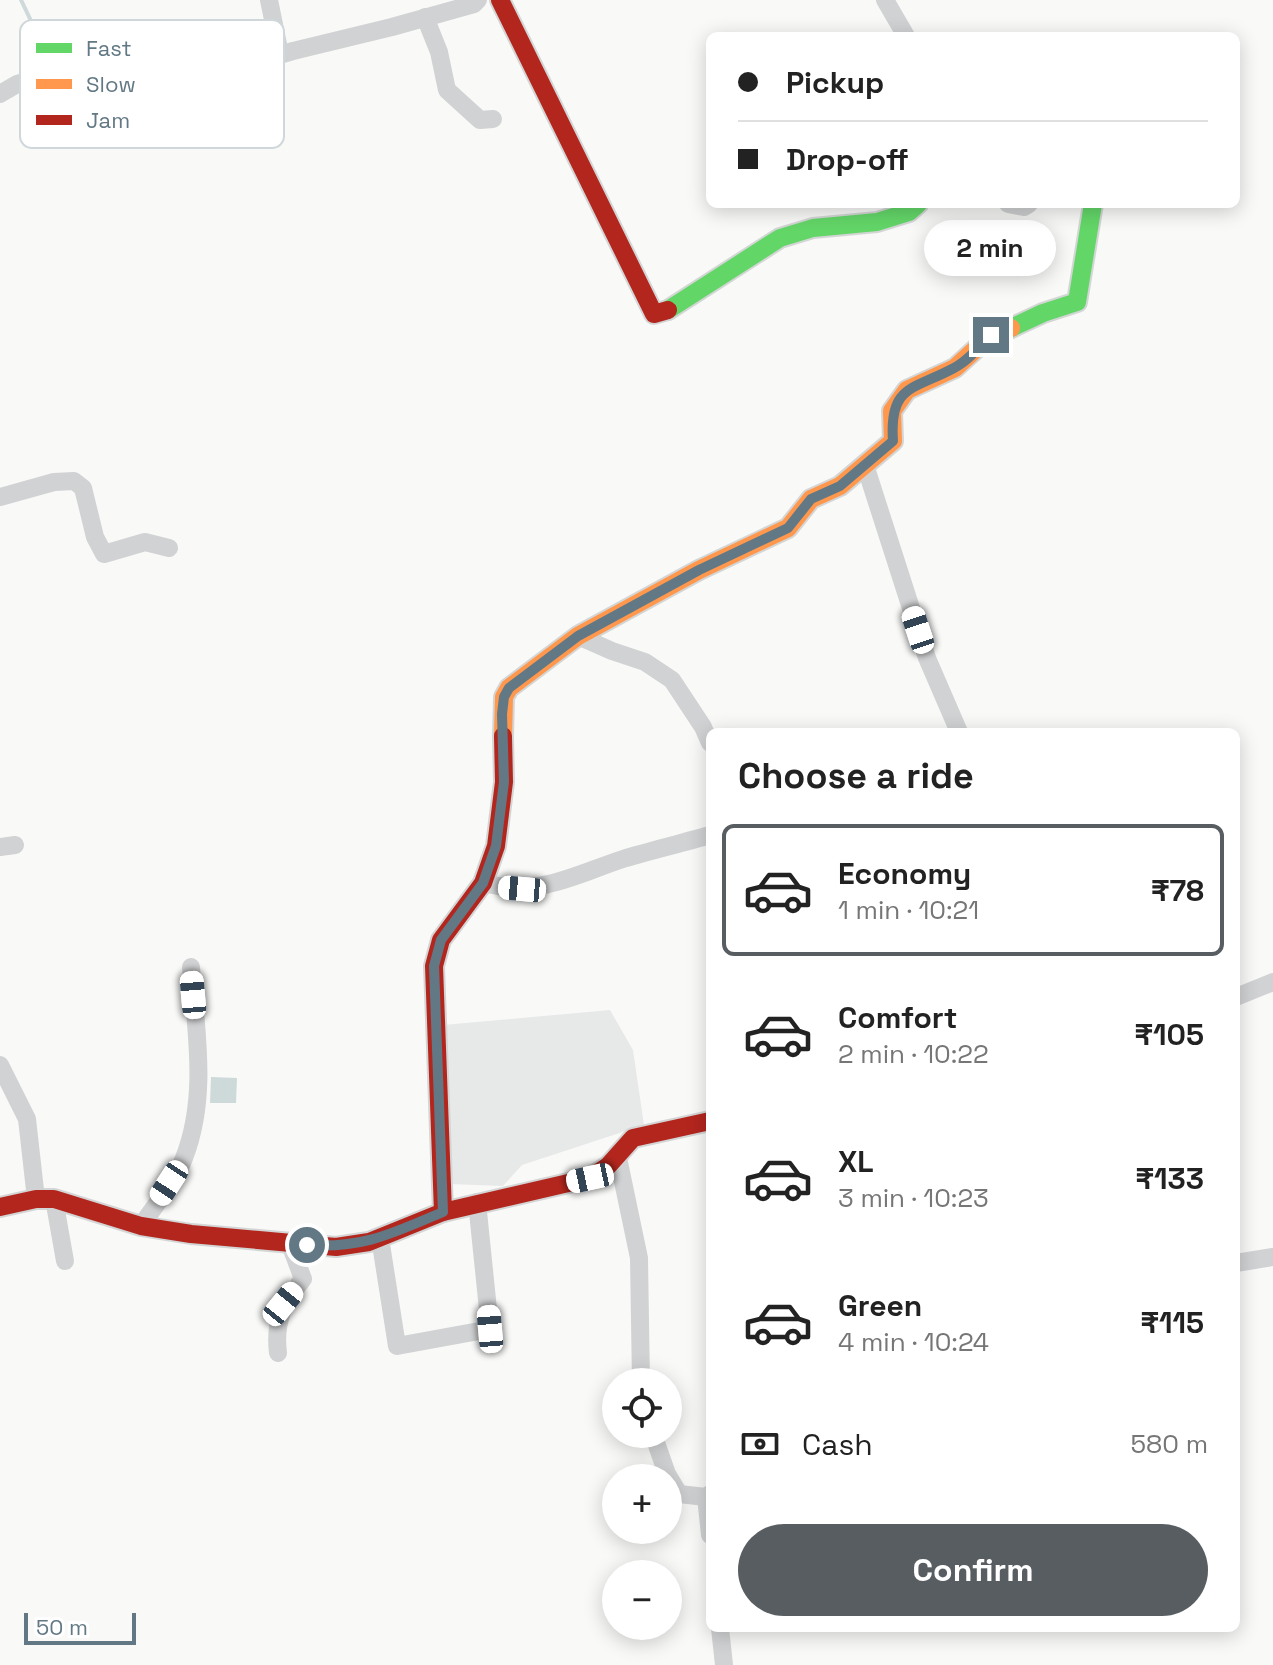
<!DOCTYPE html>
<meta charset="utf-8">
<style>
body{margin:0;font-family:"Space Grotesk",sans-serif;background:#f6f6f6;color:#222;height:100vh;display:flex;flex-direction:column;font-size:30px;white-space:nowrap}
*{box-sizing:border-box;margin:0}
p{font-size:26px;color:#767676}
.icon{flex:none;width:44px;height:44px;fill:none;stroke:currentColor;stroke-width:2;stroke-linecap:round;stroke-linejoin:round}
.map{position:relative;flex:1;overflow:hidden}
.drawer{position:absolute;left:706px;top:728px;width:534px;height:904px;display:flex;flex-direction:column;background:#fff;border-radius:12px;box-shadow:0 4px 20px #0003}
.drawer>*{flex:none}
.guide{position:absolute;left:706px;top:32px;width:534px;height:176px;border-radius:12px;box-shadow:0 4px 20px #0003;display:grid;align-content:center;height:176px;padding:0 32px;background:#fff}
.buttons{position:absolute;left:602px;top:1368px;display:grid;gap:16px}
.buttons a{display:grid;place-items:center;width:80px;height:80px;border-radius:50%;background:#fff;box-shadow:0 4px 20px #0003;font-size:40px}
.scale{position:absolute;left:24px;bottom:20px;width:112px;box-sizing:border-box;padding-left:8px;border:4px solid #627985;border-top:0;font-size:22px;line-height:28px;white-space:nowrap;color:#627985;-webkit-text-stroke:6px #fff;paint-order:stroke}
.end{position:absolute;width:36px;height:36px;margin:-18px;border:10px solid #627985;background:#fff;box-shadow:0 0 0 4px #fff}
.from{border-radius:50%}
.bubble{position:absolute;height:56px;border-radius:28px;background:#fff;box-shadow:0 4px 20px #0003;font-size:26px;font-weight:600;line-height:56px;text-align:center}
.car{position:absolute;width:24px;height:48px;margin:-24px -12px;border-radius:10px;box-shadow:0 0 6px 2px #0007;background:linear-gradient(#fff 24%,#345 0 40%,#fff 0 76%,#345 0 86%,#fff 0)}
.guide b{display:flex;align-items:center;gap:28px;height:76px;font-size:30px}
.guide b+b{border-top:2px solid #e0e0e0}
.guide i{width:20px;height:20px;background:#222}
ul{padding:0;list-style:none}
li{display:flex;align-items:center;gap:24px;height:132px;margin:0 16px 12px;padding:0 16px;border:4px solid transparent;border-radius:12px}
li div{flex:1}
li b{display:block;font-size:30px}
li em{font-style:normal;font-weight:600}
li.selected{border-color:#575d61}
li>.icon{width:72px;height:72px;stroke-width:1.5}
h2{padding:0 32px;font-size:36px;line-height:96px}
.pay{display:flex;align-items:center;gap:20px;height:88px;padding:0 32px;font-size:30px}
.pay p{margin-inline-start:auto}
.cta{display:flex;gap:16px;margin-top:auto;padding:16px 32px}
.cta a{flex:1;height:92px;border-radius:48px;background:#575d61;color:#fff;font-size:32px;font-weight:600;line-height:92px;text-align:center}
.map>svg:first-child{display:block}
</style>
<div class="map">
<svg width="1273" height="1665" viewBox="0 0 1273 1665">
<rect width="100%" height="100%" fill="#f9f9f8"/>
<path fill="#e7e9e9" d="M610,1010l23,40 11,75 -122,40 -19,21 -55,-2 -5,-159z"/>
<path fill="#ced9da" d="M211,1077l26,1 -1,25h-26z"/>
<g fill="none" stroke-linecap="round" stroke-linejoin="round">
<path stroke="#ced9da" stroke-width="4" d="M21,0l24,50 17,25"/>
<defs>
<g id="fast">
<path d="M668,310l112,-72 33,-10 64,-6 32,-10 9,-8"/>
<path d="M1011,328l32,-15 34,-11 16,-98"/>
</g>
<path id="slow" d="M503,736l1,-39 5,-9 69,-52 121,-66 89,-42 23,-29 29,-13 53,-45 -1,-30 15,-21 48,-22 36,-33 20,-7"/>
<g id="jam">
<path d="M500,0l154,314 14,-4"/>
<path d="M0,1207l36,-8h18l87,27 50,8 145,13 33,-5 74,-30 147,-34 18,-12 25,-28 77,-17"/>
<path d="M443,1212l-9,-246 7,-26 42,-57 13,-37 8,-64 -1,-46"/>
</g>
</defs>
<use href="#fast" stroke="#d4d6d6" stroke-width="22"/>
<use href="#slow" stroke="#d4d6d6" stroke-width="22"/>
<use href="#jam" stroke="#d4d6d6" stroke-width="22"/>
<g stroke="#d1d2d3" stroke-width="18">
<path d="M269,0l11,54"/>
<path d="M885,0l21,36"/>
<path d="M425,17l14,35 8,38 33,30 13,-1"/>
<path d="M0,94l17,-10 33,-9 20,18 48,-4 99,-16 76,-22 99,-24 82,-23 4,-4"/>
<path d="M1008,204l16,3 5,-3"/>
<path d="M865,465l62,193 32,74"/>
<path d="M0,497l54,-15 20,-1 9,7 12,49 9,17 41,-12 24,6"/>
<path d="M578,636l34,15 33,11 27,18 31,47 7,16"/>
<path d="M0,847l15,-2"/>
<path d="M483,883c58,14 90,-8 143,-25 28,-8 56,-15 84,-23"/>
<path d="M1236,997l37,-15"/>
<path d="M0,1065l27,54 9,80"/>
<path d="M617,1153l22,105 2,124"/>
<path d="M54,1199l11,62"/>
<path d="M141,1226c14,-21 34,-44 43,-68 24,-61 12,-127 7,-191"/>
<path d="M380,1238l17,108 93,-17 -13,-127"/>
<path d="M1236,1263l37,-6"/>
<path d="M278,1353c-4,-32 6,-51 25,-74l-13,-35"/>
<path d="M653,1434l14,40 12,20 27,3 4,-3"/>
<path d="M706,1497l4,38"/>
<path d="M720,1628l4,37"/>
</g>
<use href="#fast" stroke="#63d668" stroke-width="18"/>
<use href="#slow" stroke="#ff974d" stroke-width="18"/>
<use href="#jam" stroke="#b3261e" stroke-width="18"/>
</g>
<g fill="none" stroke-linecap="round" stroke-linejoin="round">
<path stroke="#627985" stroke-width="10" d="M307,1245c56,4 86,-12 136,-33l-9,-246 7,-26 42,-57 13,-37 8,-64 -2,-68 2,-17 5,-9 69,-52 121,-66 89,-42 23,-29 29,-13 53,-45c-4,-56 20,-51 61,-73 14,-7 25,-21 37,-33"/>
</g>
<rect x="20" y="20" width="264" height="128" rx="12" fill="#fff" stroke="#d0d7da" stroke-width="2"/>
<rect x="36" y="43" width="36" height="10" fill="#63d668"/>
<rect x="36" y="79" width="36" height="10" fill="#ff974d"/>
<rect x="36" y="115" width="36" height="10" fill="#b3261e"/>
<g font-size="22" fill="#627985">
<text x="86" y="56">Fast</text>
<text x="86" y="92">Slow</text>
<text x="86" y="128">Jam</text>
</g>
</svg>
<div class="buttons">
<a><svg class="icon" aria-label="locate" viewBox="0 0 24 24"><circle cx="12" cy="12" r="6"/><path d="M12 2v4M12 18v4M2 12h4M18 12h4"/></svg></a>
<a>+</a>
<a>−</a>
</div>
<div class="scale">50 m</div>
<i class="end from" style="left:307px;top:1245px"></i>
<i class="end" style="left:991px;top:335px"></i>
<div class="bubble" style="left:924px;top:220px;width:132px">2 min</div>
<i class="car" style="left:918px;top:630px;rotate:342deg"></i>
<i class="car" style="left:522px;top:889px;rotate:275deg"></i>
<i class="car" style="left:193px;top:995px;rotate:355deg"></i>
<i class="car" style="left:590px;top:1178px;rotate:258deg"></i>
<i class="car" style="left:169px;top:1183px;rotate:213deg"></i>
<i class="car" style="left:283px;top:1304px;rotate:39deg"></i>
<i class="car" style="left:490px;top:1329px;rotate:355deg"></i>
<div class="guide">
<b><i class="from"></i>Pickup</b>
<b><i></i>Drop-off</b>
</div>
<section class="drawer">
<h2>Choose a ride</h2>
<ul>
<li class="selected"><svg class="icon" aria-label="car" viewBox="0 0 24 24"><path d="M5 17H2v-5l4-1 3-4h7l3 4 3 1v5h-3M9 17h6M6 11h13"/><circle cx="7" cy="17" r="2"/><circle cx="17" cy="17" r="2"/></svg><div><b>Economy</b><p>1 min · 10:21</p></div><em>₹78</em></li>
<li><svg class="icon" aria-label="car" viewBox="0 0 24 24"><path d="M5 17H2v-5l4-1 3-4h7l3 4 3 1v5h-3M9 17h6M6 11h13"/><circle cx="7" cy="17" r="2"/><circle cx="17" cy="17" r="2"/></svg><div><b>Comfort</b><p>2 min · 10:22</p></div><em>₹105</em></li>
<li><svg class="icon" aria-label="car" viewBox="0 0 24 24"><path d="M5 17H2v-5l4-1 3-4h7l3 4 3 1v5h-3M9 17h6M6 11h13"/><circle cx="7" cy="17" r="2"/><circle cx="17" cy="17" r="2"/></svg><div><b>XL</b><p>3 min · 10:23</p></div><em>₹133</em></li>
<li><svg class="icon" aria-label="car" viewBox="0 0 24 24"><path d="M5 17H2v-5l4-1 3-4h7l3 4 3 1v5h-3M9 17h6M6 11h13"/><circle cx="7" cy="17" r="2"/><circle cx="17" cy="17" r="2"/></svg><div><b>Green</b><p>4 min · 10:24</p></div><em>₹115</em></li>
</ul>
<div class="pay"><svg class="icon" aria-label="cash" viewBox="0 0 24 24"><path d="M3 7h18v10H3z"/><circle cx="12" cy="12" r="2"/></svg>Cash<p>580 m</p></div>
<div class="cta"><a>Confirm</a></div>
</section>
</div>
